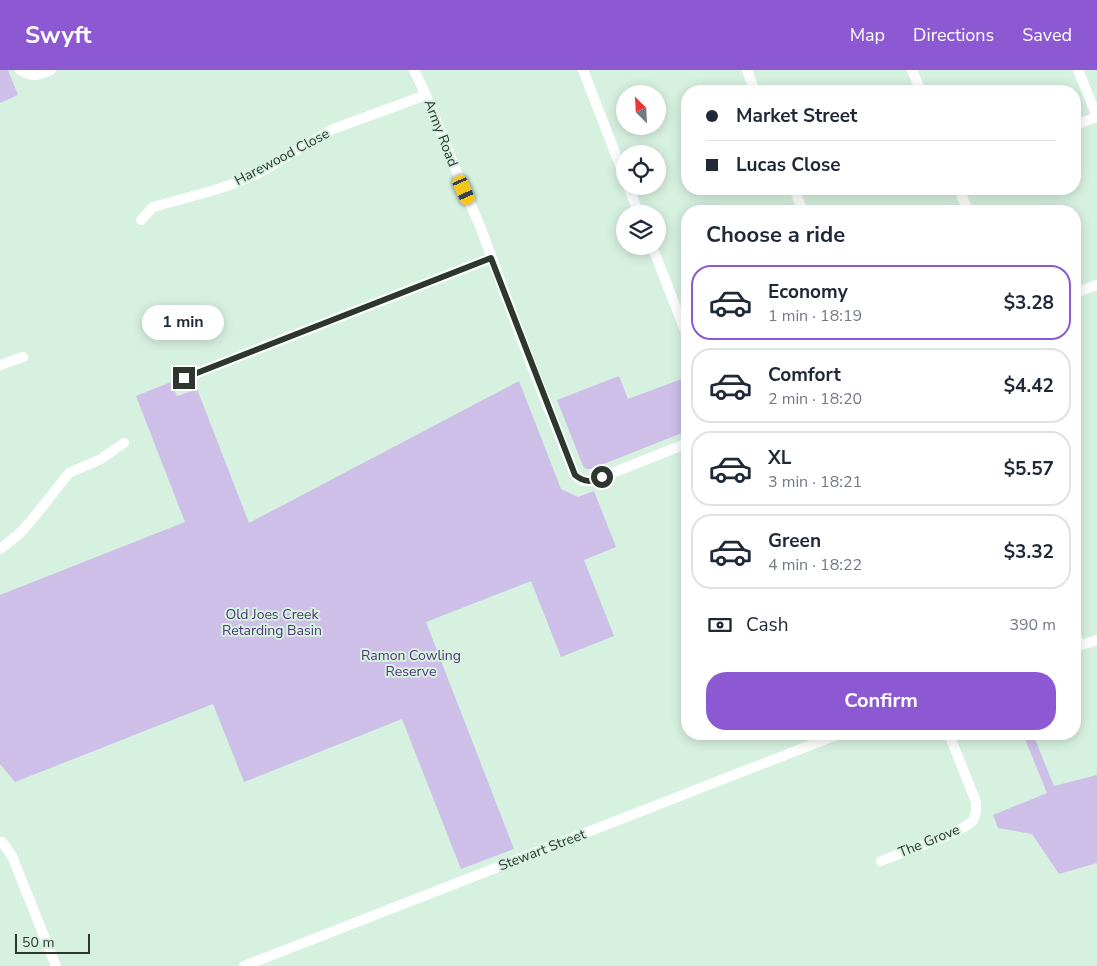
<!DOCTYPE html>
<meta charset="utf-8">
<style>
body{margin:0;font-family:"Nunito Sans",sans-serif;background:#f6f6f7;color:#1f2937;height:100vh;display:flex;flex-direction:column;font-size:19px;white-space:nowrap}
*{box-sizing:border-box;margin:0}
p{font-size:16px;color:#747a83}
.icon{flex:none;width:28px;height:28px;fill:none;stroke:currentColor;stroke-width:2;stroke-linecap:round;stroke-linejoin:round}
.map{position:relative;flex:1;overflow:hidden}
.side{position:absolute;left:681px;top:135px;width:400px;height:535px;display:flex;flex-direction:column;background:#fff;border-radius:20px;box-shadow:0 2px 12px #0003}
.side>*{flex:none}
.top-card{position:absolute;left:681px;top:15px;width:400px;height:110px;border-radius:20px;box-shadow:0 2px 12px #0003;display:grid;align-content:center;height:110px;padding:0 25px;background:#fff}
.needle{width:32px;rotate:336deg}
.buttons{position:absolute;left:616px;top:15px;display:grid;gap:10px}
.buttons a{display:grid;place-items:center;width:50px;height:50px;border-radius:50%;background:#fff;box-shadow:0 2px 12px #0003;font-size:25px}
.scale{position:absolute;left:15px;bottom:12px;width:75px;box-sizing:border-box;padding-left:5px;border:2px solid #2d3730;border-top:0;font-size:14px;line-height:18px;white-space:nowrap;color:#2d3730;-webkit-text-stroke:4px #d7f1e0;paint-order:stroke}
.end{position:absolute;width:22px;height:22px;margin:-11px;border:6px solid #2d3730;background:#fff;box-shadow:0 0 0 2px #fff}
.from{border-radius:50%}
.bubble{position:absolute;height:35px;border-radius:18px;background:#fff;box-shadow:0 2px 12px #0003;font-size:16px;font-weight:700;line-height:35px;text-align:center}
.car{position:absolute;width:15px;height:30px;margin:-15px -8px;border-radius:6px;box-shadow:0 0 4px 1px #0007;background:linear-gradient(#f5c518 24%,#345 0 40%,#f5c518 0 76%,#345 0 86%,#f5c518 0)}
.top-card b{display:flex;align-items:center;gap:18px;height:48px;font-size:19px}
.top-card b+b{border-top:1px solid #e0e1e3}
.top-card i{width:12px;height:12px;background:#1f2937}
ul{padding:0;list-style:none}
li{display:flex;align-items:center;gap:15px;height:75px;margin:0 10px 8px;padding:0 15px;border:2px solid #e0e1e3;border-radius:20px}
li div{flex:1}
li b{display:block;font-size:19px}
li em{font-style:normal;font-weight:700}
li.selected{border-color:#8d59d2}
li>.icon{width:45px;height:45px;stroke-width:1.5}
h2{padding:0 25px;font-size:22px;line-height:60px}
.pay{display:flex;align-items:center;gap:12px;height:55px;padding:0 25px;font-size:19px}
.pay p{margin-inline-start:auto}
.primary-button{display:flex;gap:10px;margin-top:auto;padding:10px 25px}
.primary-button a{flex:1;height:58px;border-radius:20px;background:#8d59d2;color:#fff;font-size:20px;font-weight:700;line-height:58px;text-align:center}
header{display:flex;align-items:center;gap:30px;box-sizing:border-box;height:70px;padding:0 25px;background:#8d59d2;color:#fff}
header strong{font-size:24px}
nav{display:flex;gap:28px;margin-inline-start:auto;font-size:18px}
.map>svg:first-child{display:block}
</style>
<header>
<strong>Swyft</strong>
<nav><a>Map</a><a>Directions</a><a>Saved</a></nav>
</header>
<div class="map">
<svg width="1097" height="896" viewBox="0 0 1097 896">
<rect width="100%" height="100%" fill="#d7f1e0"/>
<g fill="#cdbfe8">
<path d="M0,0h8l10,25 -18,8z"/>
<path d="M619,306l9,23 59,-22v54l-96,38h-5l-3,-3 -26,-66z"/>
<path d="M519,311l42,108 17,8 16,-6 22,56 -32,13 30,76 -53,21 -30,-76 -105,41 88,227 -53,20 -59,-150 -158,63 -31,-78 -198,78 -15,-18v-169l185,-73 -49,-126 35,-14 6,14 20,-7 52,134z"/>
<path d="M1023,664h10l21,52 43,-11v88l-38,11 -27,-40 -34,-6 -5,-13 54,-22z"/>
</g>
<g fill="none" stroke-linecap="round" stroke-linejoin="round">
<g stroke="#fff" stroke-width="10">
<path d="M20,0c13,8 18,5 31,0"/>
<path d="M414,0l12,25 33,83 21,48 49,133 46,116 8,6h9l96,-38"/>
<path d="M583,0l42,108"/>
<path d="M747,0l8,21"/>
<path d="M912,0l9,21"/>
<path d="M1078,0l19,47"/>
<path d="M1075,55l22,-8"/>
<path d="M628,116l11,28"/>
<path d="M794,119l9,22"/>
<path d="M959,119l9,22"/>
<path d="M141,150l12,-13 55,-15 25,-8 24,-10 76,-45 93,-34"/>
<path d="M652,176l36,92"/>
<path d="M1075,223l22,-8"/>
<path d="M0,295l23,-8"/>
<path d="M184,308l307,-120"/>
<path d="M0,479l19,-15 11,-12 39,-49 32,-14 23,-16"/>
<path d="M1075,563l5,12"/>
<path d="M1075,577l22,-7"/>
<path d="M2,772l10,14 44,110"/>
<path d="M881,791c17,-7 84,-29 92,-41 4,-5 3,-12 3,-18l-27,-68"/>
<path d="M244,896l595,-232"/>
</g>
</g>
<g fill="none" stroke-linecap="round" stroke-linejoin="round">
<path stroke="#2d3730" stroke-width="6" d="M184,308l307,-120 84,217c10,8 16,7 27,2"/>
</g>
<g text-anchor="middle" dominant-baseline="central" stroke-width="4" stroke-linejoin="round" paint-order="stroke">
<g font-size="14" fill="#2d3730" stroke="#d7f1e0">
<text transform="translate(441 63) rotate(69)">Army Road</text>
<text transform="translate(282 87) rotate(-28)">Harewood Close</text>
<text transform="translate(929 771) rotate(-22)">The Grove</text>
<text transform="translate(542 780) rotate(-21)">Stewart Street</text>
</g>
<g font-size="14" fill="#513578" stroke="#d7f1e0">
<text x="272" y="544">Old Joes Creek<tspan x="272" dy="16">Retarding Basin</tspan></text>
<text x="411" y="585">Ramon Cowling<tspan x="411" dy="16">Reserve</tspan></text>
</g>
</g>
</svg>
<div class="buttons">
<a><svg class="needle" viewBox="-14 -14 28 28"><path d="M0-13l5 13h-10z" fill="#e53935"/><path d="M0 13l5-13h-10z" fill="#747a83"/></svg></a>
<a><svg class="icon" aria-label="locate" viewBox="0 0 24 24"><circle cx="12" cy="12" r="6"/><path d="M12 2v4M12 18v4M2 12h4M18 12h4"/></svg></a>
<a><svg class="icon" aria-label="layers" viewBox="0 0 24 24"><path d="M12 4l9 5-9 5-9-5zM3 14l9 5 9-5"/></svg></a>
</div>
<div class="scale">50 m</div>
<i class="end from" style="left:602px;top:407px"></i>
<i class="end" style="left:184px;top:308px"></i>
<div class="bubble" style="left:142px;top:235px;width:82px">1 min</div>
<i class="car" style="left:464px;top:120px;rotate:156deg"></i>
<div class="top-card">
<b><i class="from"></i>Market Street</b>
<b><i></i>Lucas Close</b>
</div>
<section class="side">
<h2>Choose a ride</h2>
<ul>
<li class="selected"><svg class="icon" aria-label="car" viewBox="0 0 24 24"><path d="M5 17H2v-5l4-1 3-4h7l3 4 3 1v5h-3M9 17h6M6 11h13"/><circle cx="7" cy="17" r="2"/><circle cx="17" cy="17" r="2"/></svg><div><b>Economy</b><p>1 min · 18:19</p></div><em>$3.28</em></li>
<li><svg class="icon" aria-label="car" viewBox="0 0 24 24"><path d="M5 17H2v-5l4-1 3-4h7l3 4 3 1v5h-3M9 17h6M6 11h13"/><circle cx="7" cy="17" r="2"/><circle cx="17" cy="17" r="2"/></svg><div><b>Comfort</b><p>2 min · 18:20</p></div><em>$4.42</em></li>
<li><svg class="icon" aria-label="car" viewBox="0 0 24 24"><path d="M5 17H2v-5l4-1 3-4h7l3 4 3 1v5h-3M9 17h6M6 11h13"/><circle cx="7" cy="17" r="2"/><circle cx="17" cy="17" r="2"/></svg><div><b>XL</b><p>3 min · 18:21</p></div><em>$5.57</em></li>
<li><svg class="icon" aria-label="car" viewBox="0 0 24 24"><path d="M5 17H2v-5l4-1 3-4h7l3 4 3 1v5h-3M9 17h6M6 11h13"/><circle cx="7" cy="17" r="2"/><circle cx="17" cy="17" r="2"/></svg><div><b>Green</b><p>4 min · 18:22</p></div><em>$3.32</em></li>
</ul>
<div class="pay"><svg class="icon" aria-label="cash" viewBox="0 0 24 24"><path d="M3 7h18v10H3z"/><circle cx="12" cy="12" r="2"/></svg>Cash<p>390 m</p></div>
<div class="primary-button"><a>Confirm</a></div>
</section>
</div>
